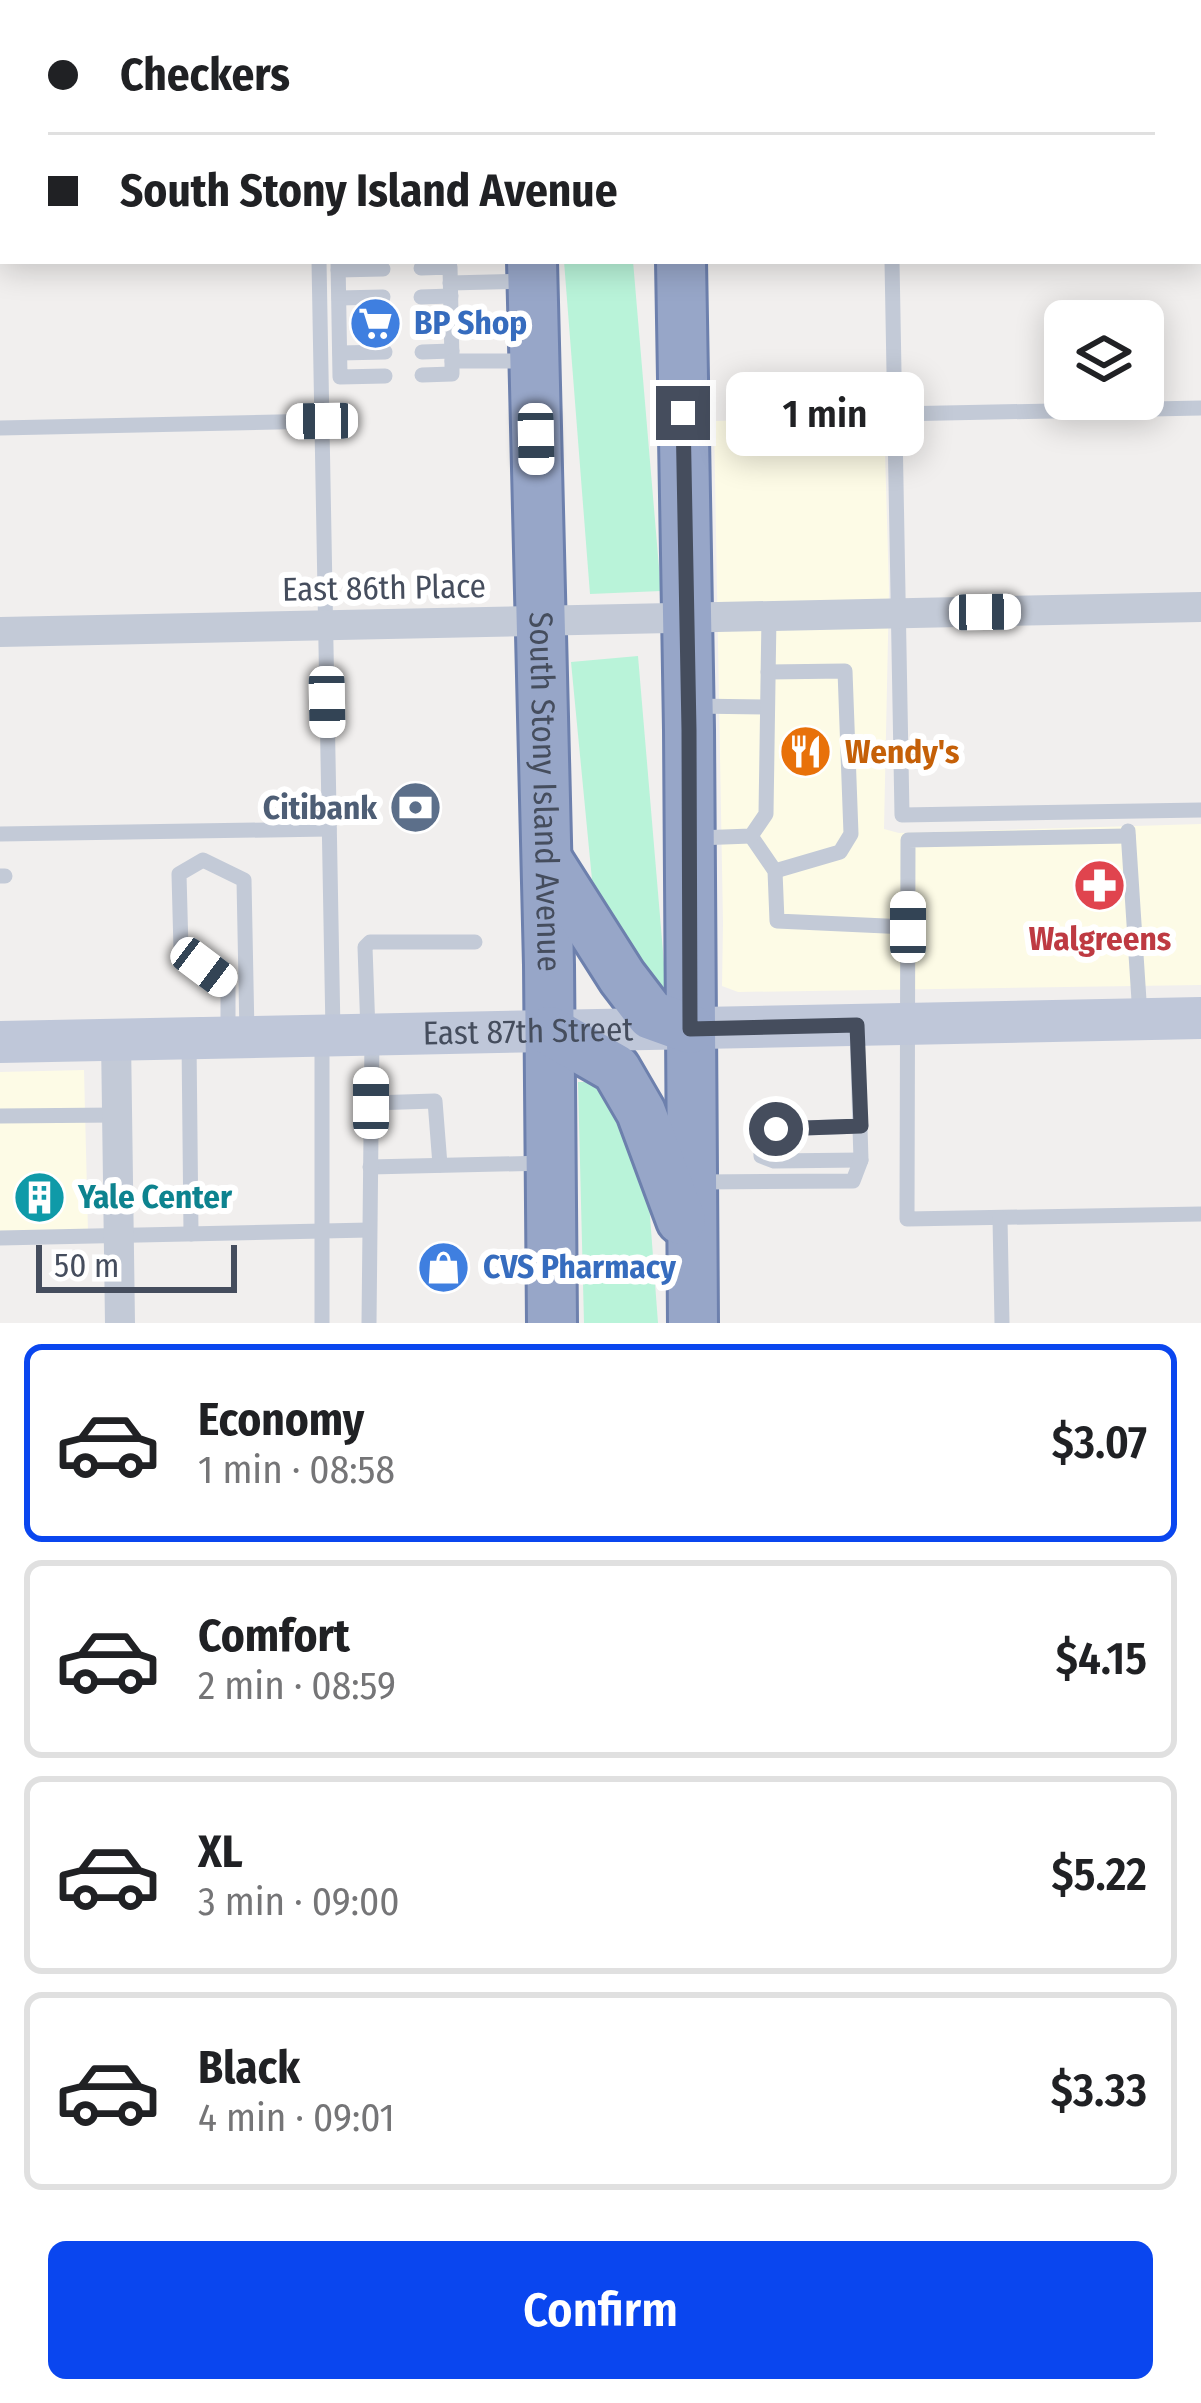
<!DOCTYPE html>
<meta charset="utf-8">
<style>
body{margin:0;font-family:"Fira Sans Condensed",sans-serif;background:#f6f6f6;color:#202124;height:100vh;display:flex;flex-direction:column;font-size:45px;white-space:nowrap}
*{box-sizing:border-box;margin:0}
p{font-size:39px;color:#757577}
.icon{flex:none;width:66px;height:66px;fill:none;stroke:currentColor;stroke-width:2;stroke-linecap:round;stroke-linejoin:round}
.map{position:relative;height:1323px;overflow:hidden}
.sheet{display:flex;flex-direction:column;background:#fff;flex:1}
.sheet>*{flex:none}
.banner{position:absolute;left:0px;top:0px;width:1203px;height:264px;box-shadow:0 6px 30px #0003;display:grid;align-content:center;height:264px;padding:0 48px;background:#fff}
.controls{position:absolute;left:1044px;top:300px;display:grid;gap:24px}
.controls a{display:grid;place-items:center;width:120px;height:120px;border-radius:18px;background:#fff;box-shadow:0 6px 30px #0003;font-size:60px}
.scale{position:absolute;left:36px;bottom:30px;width:201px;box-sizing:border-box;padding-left:12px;border:6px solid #454d5d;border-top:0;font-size:33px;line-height:42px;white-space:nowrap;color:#454d5d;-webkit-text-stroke:9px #fff;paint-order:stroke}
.end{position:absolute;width:54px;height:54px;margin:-27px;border:15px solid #454d5d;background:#fff;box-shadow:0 0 0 6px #fff}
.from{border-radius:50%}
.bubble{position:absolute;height:84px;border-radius:18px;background:#fff;box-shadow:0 6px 30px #0003;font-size:39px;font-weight:600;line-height:84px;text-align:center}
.car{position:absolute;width:36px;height:72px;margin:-36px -18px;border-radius:15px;box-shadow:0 0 9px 3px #0007;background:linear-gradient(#fff 24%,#345 0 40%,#fff 0 76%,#345 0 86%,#fff 0)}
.banner b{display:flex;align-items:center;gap:42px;height:114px;font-size:45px}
.banner b+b{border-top:3px solid #e0e0e0}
.banner i{width:30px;height:30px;background:#202124}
ul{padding:21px 0 0;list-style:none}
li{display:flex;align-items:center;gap:36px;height:198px;margin:0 24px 18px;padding:0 24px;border:6px solid #e0e0e0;border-radius:18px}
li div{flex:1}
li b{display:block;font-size:45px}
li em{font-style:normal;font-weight:600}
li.active{border-color:#0a46ef}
li>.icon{width:108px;height:108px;stroke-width:1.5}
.primary-button{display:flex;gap:24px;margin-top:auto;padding:24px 48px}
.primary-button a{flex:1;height:138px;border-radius:18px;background:#0a46ef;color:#fff;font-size:48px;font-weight:600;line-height:138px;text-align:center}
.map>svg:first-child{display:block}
</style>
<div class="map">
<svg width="1201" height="1323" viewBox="0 0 1201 1323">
<rect width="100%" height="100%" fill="#f1efee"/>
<g fill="#fdfbe6">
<path d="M884,417l5,173 -5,239 15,4 302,-9v161l-463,7 -16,-6 1,-63 -9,-502z"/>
<path d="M84,1070l4,162 -88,1v-161z"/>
</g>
<g fill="#b9f3d9">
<path d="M564,261h69l28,330 -71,3z"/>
<path d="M638,656l29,343 -23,-6 -51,-103 -22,-228z"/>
<path d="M578,1082h29l40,94 11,147h-74z"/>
</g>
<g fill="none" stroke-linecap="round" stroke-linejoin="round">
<defs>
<g id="trunk">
<path d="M528,0v3"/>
<path d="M675,0v3"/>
<path id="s2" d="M532,261l17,704 3,358"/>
<path d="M681,261l8,469 4,593"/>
<path d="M547,859l75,118 29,38 39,14"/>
<path d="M550,1031l66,38 25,43 40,108"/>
</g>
</defs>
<use href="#trunk" stroke="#6d80ad" stroke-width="54"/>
<g stroke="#c3cad7" stroke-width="15">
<path d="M314,0v3"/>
<path d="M887,0v3"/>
<path d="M926,3l183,-3"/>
<path d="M0,24h3"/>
<path d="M319,261l14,771"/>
<path d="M338,261l2,116 45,-1"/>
<path d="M892,261l10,554 299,-5"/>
<path d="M421,268l29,-1 2,94v13l-30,1"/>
<path d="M338,270l45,-1"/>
<path d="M450,283l75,-2"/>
<path d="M421,297l30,-1"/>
<path d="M339,298l44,-1"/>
<path d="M422,352l30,-1"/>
<path d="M340,353l45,-1"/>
<path d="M452,361h75"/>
<path d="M895,414l306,-6"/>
<path d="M0,428l322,-7"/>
<path d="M768,672l77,-1 6,163 -11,18 -65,19"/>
<path d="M693,706l74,1"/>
<path d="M1128,831l12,185"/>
<path d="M0,834l329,-5"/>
<path d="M751,836l24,35 2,50 130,6"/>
<path d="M1128,836l-220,4 -1,379 294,-5"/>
<path d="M697,838l54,-2 15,-22 3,-198"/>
<path d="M0,876h5"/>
<path d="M368,1032l-3,-85 5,-5h105"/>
<path d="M228,1036v-51l-47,-35 -2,-76 24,-14 41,20 3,154"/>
<path d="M189,1041l2,193"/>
<path d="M371,1103l64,-2 5,64"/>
<path d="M0,1116l117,-1"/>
<path d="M861,1160l-87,1 -13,-5c-1,-14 3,-21 16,-27l84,-3"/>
<path d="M370,1167l177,-4"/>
<path d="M700,1182l153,-1 8,-21 -4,-130"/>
<path d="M1000,1218l2,105"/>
<path d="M0,1238l369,-8"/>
<path d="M322,1323v-285"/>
<path d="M369,1323l3,-285"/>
</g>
<g stroke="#c3cad7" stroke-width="30">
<path d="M1200,204h1"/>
<path d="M0,225h3"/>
<path d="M0,632l1201,-25"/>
<path d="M116,1039l4,284"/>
</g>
<path stroke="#bfc7d9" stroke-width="42" id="s1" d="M0,1042l1201,-24"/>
<use href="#trunk" stroke="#97a6c8" stroke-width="48"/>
</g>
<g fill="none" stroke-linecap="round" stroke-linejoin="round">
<path stroke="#454d5d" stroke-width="15" d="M683,413l6,317 1,299 167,-4 4,101 -85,3"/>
</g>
<defs>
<symbol id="supermarket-disc" viewBox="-11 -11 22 22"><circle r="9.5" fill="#3f7fe0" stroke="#fff"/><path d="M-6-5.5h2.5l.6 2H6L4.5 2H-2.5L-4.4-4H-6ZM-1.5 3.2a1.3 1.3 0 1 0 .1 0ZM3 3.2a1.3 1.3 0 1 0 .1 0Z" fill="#fff"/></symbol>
<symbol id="restaurant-disc" viewBox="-11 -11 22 22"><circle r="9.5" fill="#e8710a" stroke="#fff"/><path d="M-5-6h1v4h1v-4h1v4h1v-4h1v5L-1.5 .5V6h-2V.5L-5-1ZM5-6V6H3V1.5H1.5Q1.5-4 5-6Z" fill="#fff"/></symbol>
<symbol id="bank-disc" viewBox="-11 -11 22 22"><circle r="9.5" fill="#5c6f8a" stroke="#fff"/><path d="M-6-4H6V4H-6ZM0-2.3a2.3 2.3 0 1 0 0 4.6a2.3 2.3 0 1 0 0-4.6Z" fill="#fff"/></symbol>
<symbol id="pharmacy-disc" viewBox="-11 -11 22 22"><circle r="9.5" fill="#e0444e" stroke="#fff"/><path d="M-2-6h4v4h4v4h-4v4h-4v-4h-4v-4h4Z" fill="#fff"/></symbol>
<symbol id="building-disc" viewBox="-11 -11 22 22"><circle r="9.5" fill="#0f9aa8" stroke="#fff"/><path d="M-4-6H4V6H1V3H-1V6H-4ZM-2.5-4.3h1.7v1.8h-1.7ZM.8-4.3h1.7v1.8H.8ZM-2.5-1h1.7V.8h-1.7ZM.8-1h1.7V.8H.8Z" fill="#fff"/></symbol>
<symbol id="shop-disc" viewBox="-11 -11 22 22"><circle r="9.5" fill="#3f7fe0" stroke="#fff"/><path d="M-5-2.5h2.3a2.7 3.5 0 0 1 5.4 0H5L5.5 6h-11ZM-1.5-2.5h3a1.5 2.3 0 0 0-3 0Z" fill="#fff"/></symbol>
</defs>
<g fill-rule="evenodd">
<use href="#supermarket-disc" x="346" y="294" width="59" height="59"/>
<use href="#restaurant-disc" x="776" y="722" width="59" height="59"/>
<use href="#bank-disc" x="386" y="778" width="59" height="59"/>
<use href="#pharmacy-disc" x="1070" y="856" width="59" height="59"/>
<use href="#building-disc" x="10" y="1168" width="59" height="59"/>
<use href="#shop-disc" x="414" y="1238" width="59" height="59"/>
</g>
<g text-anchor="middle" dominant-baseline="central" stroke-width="12" stroke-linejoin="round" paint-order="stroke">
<g font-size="33" font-weight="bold" fill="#366cbe" stroke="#fff" text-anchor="start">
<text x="414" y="323">BP Shop</text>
<text x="483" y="1267">CVS Pharmacy</text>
</g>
<g font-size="33" fill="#454d5d" stroke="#fff">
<text transform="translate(384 588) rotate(-1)">East 86th Place</text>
<text stroke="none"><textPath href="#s2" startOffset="531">South Stony Island Avenue</textPath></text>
<text stroke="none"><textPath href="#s1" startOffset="528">East 87th Street</textPath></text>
</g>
<g font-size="33" font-weight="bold" fill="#c56008" stroke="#fff" text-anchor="start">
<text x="845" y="752">Wendy's</text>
</g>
<g font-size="33" font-weight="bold" fill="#4e5e75" stroke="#fff" text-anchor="end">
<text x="377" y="808">Citibank</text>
</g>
<g font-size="33" font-weight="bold" fill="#be3a42" stroke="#fff">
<text x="1100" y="939">Walgreens</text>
</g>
<g font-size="33" font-weight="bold" fill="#0d838f" stroke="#fff" text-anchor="start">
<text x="78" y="1197">Yale Center</text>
</g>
</g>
</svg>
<div class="controls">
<a><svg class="icon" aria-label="layers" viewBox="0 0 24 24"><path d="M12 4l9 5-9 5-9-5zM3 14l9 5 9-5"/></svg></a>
</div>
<div class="scale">50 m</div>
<i class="end from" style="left:776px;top:1129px"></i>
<i class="end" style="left:683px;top:413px"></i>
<div class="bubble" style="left:726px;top:372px;width:198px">1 min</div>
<i class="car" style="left:322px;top:421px;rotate:269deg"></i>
<i class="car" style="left:536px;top:439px;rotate:179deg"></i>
<i class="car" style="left:985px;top:612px;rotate:89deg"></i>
<i class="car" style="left:327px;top:702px;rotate:179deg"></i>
<i class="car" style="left:908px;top:927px;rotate:0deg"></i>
<i class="car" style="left:204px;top:967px;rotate:127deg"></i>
<i class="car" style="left:371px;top:1103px;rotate:0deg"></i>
<div class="banner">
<b><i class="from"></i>Checkers</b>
<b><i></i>South Stony Island Avenue</b>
</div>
</div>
<section class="sheet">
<ul>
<li class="active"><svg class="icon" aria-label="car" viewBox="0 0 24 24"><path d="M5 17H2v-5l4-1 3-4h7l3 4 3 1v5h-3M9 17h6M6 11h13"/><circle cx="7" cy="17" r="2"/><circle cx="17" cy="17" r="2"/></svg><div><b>Economy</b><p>1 min · 08:58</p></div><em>$3.07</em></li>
<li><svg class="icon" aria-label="car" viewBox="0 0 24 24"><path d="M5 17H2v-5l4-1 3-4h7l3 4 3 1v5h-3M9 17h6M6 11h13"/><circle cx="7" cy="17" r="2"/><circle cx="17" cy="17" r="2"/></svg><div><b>Comfort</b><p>2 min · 08:59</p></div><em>$4.15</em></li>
<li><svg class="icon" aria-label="car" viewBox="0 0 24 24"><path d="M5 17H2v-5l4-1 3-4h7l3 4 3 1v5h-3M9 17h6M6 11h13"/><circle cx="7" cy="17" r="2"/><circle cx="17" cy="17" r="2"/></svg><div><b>XL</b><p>3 min · 09:00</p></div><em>$5.22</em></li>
<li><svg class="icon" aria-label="car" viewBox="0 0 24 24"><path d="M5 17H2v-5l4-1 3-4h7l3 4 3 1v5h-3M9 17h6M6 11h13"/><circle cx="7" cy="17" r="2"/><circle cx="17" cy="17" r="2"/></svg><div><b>Black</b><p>4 min · 09:01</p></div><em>$3.33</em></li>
</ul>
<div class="primary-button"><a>Confirm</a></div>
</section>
